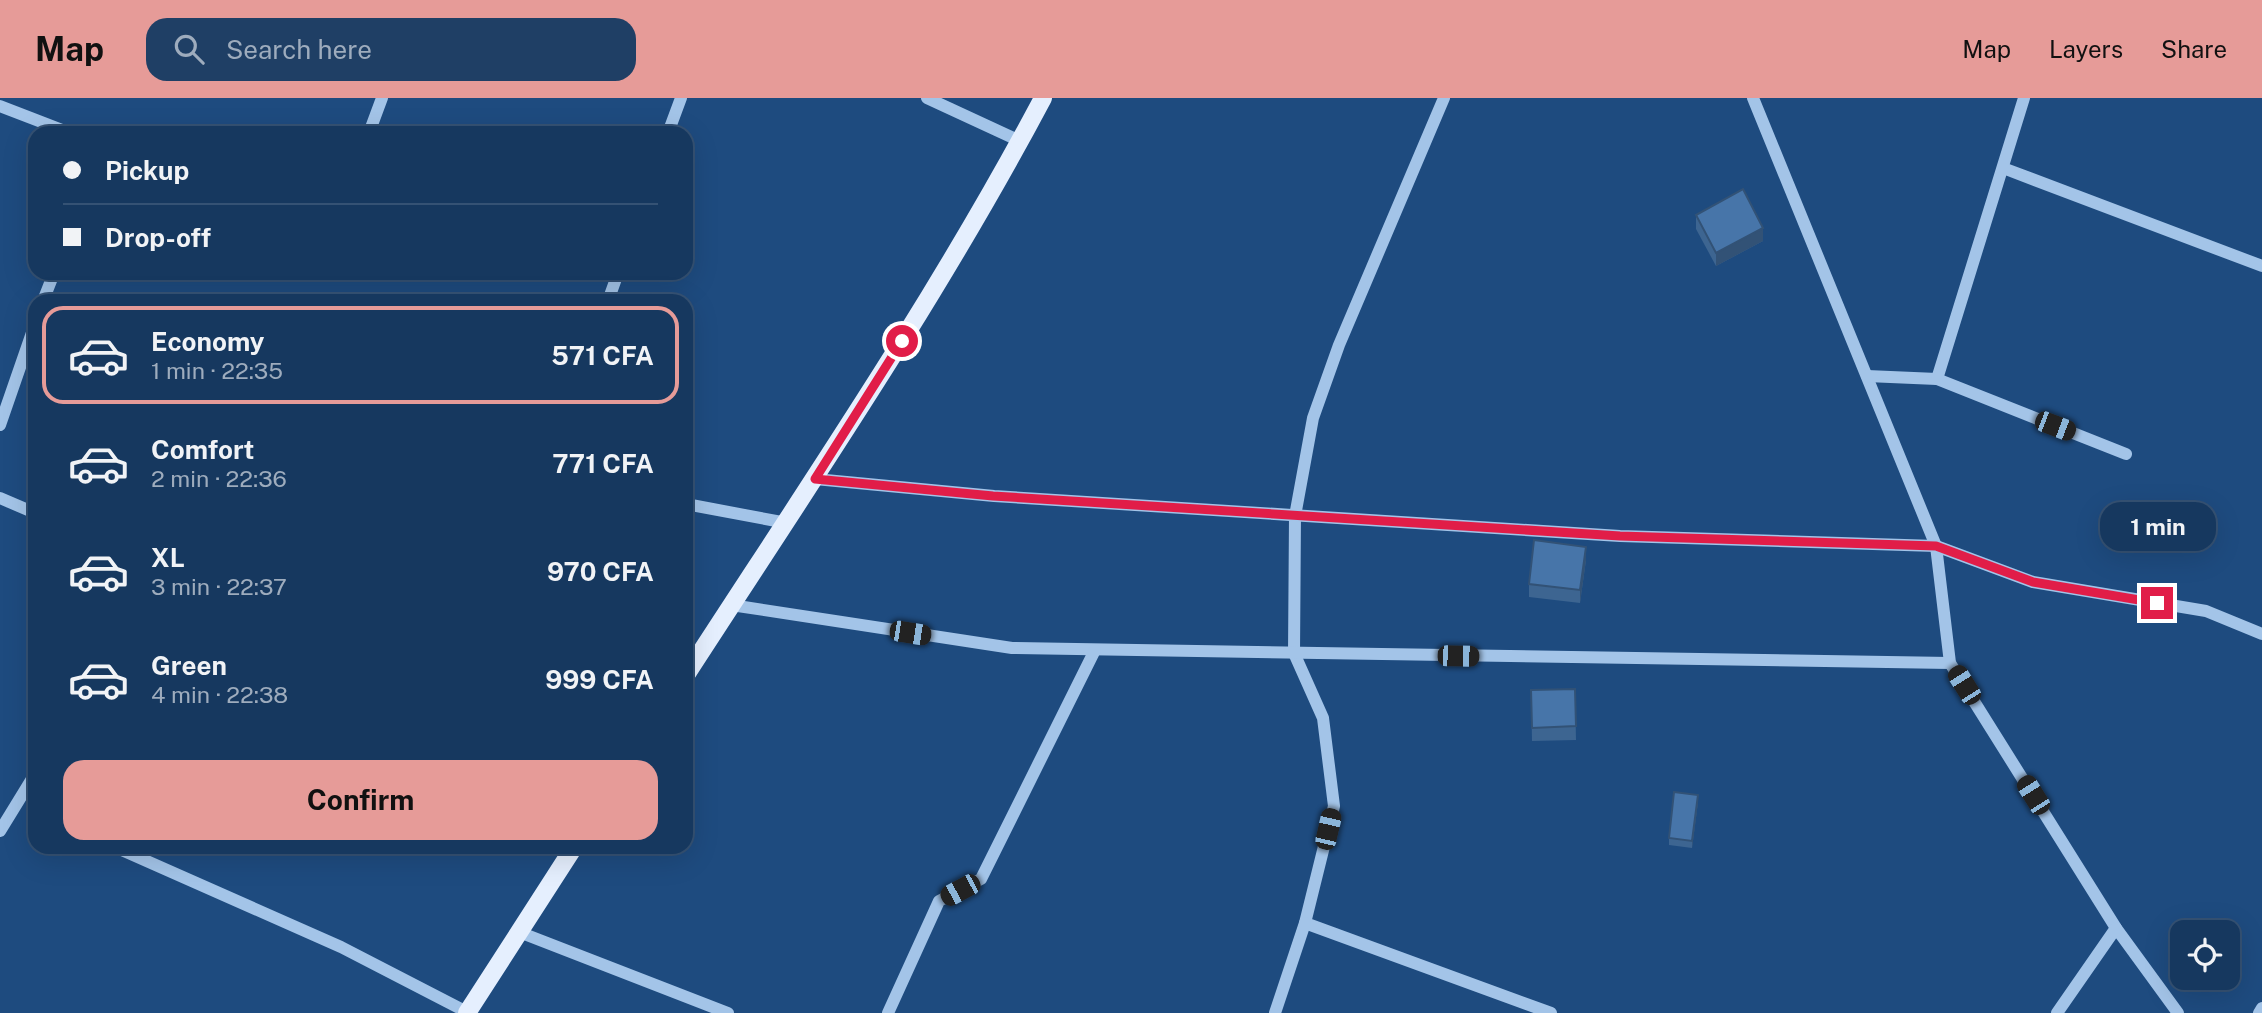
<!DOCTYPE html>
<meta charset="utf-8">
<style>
body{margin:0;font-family:"Public Sans",sans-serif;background:#1f3f65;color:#f1f3f6;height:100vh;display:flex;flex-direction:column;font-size:26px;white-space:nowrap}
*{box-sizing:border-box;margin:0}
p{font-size:23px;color:#9eacbd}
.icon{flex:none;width:38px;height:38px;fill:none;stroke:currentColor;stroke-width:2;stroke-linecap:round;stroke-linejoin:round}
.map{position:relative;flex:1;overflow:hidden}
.sheet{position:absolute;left:28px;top:196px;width:665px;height:560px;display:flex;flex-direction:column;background:#16385f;border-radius:21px;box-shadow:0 7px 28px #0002,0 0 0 2px #355274}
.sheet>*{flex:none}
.guide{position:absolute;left:28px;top:28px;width:665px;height:154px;border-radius:21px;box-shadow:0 7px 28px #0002,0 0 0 2px #355274;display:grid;align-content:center;height:154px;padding:0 35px;background:#16385f}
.fabs{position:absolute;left:2170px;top:822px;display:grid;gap:14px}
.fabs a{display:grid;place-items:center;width:70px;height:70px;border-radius:14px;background:#16385f;box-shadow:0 7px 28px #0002,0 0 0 2px #355274;font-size:35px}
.end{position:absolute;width:32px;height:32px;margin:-16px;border:9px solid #e11d48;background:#fff;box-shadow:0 0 0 4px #fff}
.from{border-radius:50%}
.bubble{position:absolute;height:49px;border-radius:21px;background:#16385f;box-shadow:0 7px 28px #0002,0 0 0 2px #355274;font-size:23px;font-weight:700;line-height:49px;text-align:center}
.car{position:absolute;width:21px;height:42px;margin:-21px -10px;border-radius:9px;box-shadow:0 0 5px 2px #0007;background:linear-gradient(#222 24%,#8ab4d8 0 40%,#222 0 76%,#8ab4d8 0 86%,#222 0)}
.guide b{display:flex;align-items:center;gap:24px;height:66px;font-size:26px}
.guide b+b{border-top:2px solid #355274}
.guide i{width:18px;height:18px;background:#f1f3f6}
ul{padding:12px 0 0;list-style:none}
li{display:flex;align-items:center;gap:21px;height:98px;margin:0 14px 10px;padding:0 21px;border:4px solid transparent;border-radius:21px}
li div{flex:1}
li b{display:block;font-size:26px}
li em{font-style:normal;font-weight:700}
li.selected{border-color:#e69b98}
li>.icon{width:63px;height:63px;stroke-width:1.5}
.action{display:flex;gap:14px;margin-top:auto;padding:14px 35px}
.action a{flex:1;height:80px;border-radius:21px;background:#e69b98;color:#111;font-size:28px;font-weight:700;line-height:80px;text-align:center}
header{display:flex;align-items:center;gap:42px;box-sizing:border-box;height:98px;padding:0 35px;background:#e69b98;color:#111}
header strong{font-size:33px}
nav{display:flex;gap:38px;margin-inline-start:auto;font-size:24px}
.search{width:490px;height:63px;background:#1f3f65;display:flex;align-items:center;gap:18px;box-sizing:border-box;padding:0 24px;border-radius:21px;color:#9eacbd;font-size:26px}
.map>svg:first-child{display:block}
</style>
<header>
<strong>Map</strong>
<div class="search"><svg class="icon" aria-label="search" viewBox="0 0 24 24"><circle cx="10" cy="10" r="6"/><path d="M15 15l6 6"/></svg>Search here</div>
<nav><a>Map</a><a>Layers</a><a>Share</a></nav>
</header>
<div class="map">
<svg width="2262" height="915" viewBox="0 0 2262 915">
<rect width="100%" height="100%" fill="#1e4b7f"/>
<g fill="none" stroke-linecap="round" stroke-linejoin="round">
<g stroke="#a3c4e8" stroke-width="12">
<path d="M927,0l93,43"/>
<path d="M1444,0l-105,247 -26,73 -18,98 -1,137 29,65 11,88 -29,117 246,90"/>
<path d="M1753,0l183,448 14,117 166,265 62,85"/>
<path d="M0,8l70,27"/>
<path d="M369,35l13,-35"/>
<path d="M668,35l13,-35"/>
<path d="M2003,70l259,98"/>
<path d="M43,203l11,-28"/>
<path d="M608,203l10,-28"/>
<path d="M1867,278l70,3 189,75"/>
<path d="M1937,281l87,-281"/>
<path d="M0,327l35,-101"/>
<path d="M815,381l179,17 626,40 316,10 97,36 173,29 56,23"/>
<path d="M0,400l35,15"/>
<path d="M686,406l101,19"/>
<path d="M731,507l281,43 938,15"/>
<path d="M0,733l35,-57"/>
<path d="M115,749l226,100 126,65"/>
<path d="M519,834l209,81"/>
<path d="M888,915l51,-112 42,-22 114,-229"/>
<path d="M1275,915l30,-90"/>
<path d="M2057,915l59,-85"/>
<path d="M2259,915l3,-5"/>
</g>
<g stroke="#e5effe" stroke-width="18">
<path d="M686,577c123,-190 251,-377 357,-577"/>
<path d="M467,915l107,-166"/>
</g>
</g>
<g fill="#3d6591">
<path d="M1696,117l67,26 -47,25 -20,-37z"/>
<path d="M1586,462l-6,43 -51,-6v-13z"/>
<path d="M1575,591l1,51 -44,1 -1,-51z"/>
<path d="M1698,704l-6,46 -23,-3v-7z"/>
</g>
<g fill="#325276">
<path d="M1763,130v13l-47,25v-13z"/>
<path d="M1586,449v13l-6,43v-13z"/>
<path d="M1698,697v7l-6,46v-7z"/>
</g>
<g fill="#4775a9" stroke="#325276" stroke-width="2">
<path d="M1743,91l20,39 -47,25 -20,-38z"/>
<path d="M1534,442l52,7 -6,43 -51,-6z"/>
<path d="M1575,591l1,37 -44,2 -1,-38z"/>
<path d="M1674,694l24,3 -6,46 -23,-3z"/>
</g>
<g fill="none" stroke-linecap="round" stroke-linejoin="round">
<path stroke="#e11d48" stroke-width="9" d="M902,243l-87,138 178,17 627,40 316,10 97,36 124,21"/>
</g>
</svg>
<div class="fabs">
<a><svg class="icon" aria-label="locate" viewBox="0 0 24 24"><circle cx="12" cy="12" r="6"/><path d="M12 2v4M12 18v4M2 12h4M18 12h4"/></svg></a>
</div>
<i class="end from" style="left:902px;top:243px"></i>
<i class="end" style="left:2157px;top:505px"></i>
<div class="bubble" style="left:2100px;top:404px;width:116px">1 min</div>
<i class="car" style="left:2055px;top:328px;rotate:111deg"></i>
<i class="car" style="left:910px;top:535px;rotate:99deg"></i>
<i class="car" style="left:1458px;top:558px;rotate:91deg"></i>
<i class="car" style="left:1964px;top:587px;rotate:328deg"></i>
<i class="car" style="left:2033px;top:697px;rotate:328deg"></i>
<i class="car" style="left:1328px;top:731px;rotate:13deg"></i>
<i class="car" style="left:960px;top:792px;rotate:242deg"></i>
<div class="guide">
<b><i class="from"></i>Pickup</b>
<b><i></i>Drop-off</b>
</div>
<section class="sheet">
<ul>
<li class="selected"><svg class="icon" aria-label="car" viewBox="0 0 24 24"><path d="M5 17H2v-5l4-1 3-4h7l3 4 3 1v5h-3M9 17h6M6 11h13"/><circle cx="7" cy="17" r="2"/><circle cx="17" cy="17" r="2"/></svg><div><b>Economy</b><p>1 min · 22:35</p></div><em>571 CFA</em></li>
<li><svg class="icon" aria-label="car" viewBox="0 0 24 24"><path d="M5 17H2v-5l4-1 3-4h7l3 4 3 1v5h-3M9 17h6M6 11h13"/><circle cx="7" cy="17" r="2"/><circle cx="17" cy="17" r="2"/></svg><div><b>Comfort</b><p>2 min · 22:36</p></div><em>771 CFA</em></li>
<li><svg class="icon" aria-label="car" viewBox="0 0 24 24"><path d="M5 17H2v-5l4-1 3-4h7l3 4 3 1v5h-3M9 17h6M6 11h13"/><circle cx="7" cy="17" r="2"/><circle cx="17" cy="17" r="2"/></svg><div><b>XL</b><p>3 min · 22:37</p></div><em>970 CFA</em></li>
<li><svg class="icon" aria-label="car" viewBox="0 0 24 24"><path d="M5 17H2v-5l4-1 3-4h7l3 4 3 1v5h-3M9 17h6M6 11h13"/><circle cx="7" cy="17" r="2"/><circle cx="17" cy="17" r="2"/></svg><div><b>Green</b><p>4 min · 22:38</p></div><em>999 CFA</em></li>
</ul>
<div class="action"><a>Confirm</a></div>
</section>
</div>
